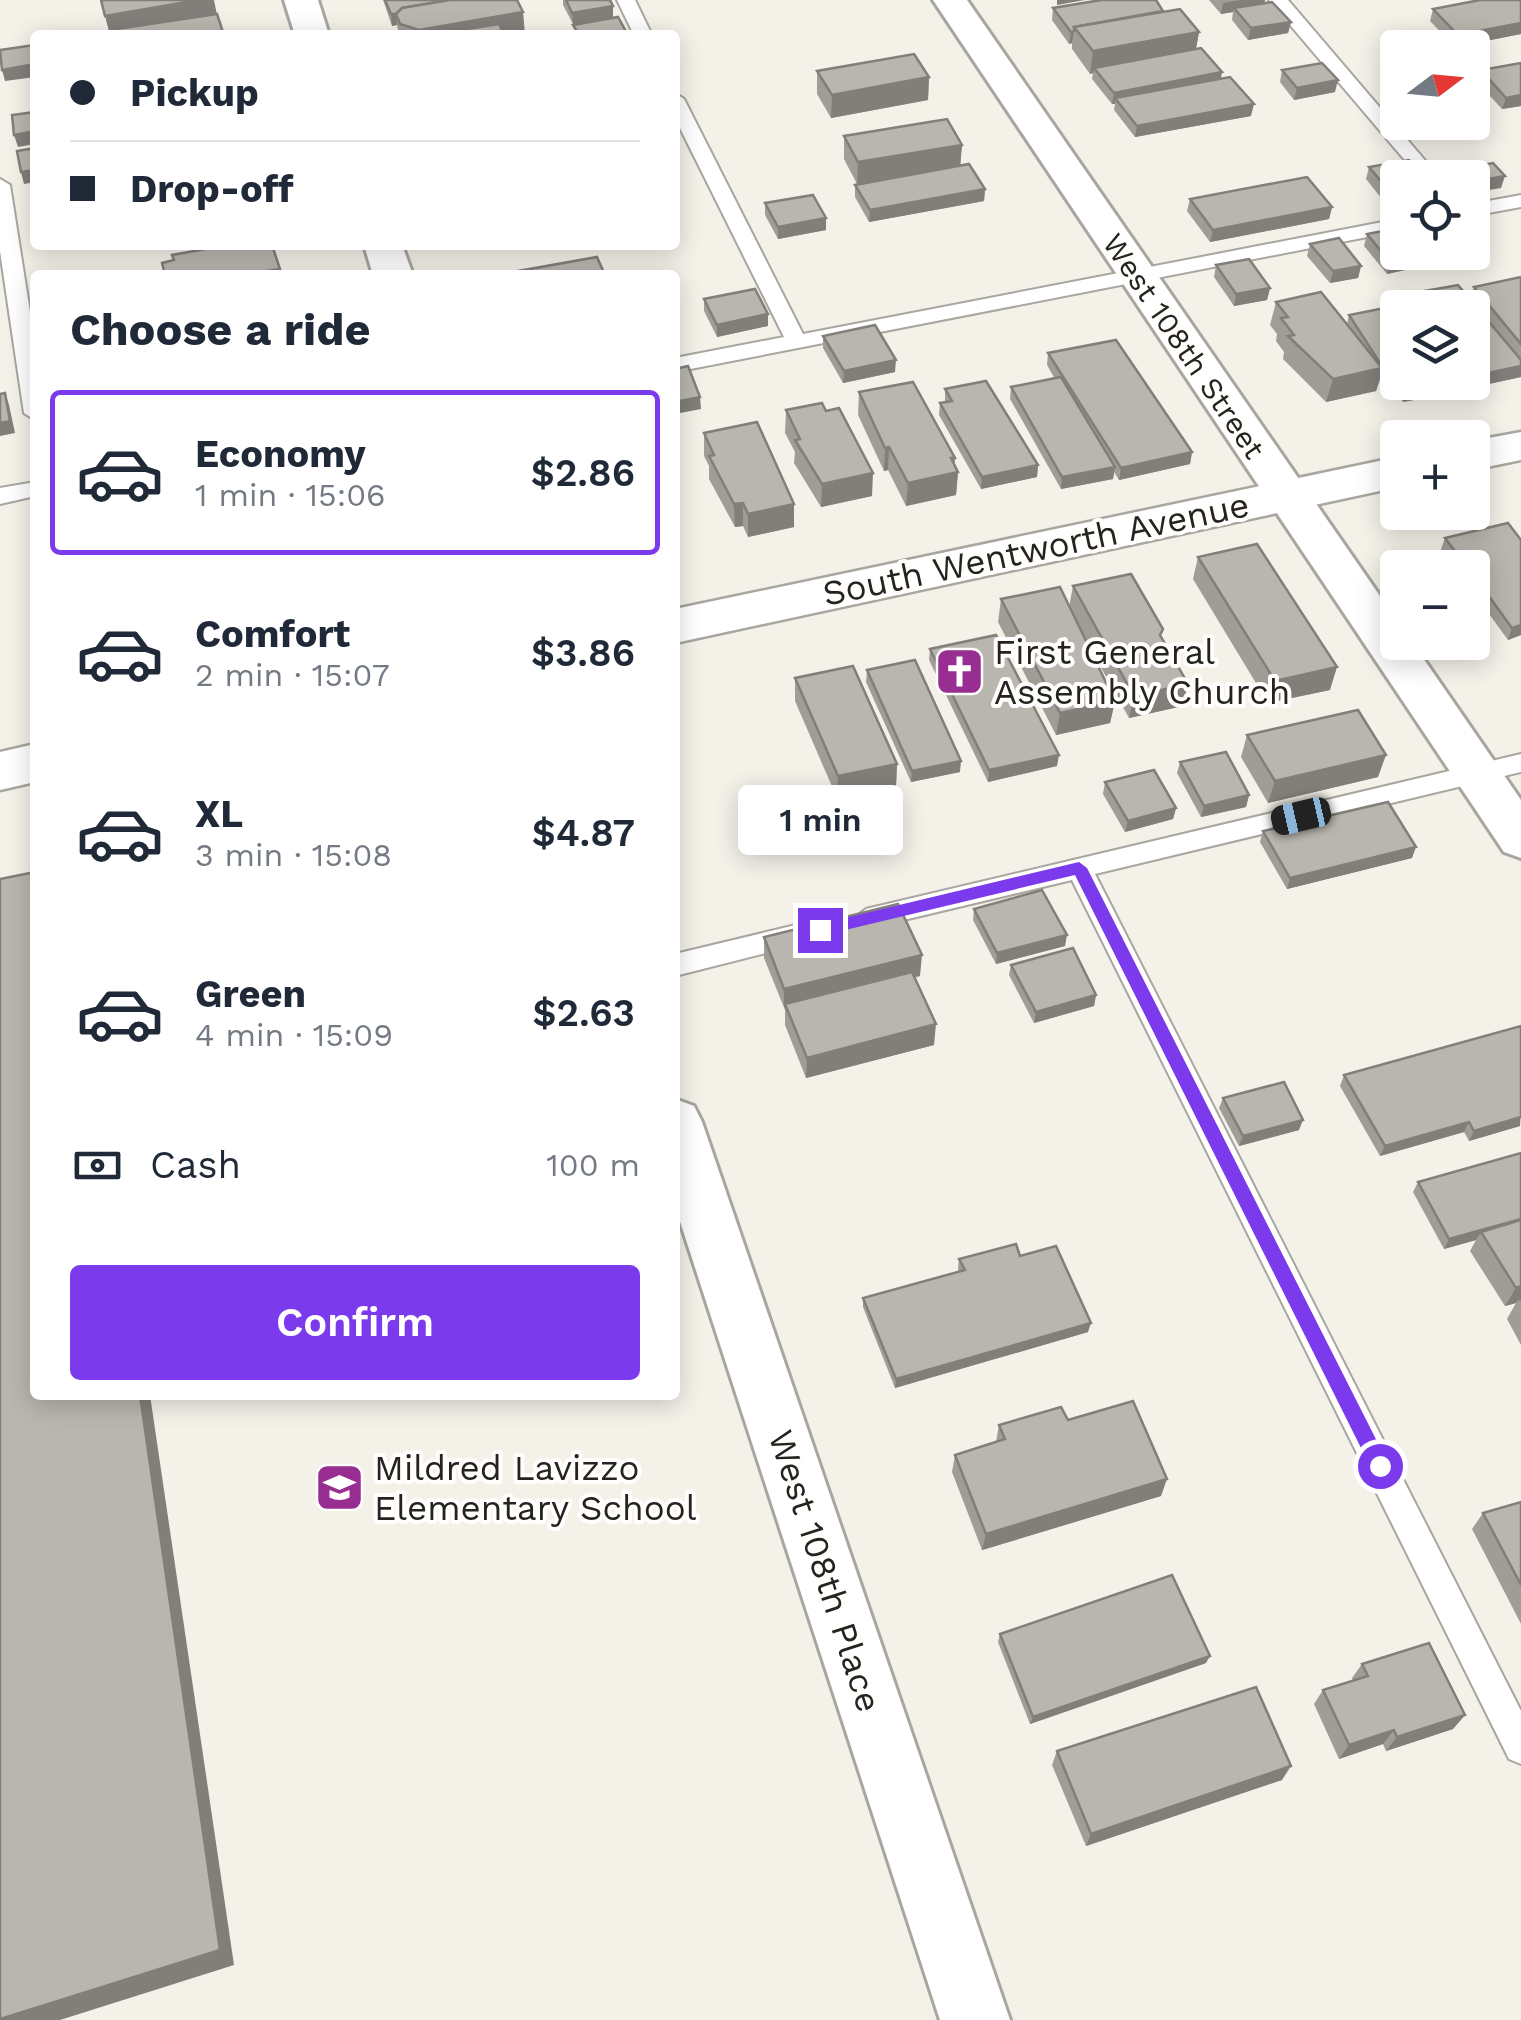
<!DOCTYPE html>
<meta charset="utf-8">
<style>
body{margin:0;font-family:"Work Sans",sans-serif;background:#f2f2f3;color:#1f2937;height:100vh;display:flex;flex-direction:column;font-size:38px;white-space:nowrap}
*{box-sizing:border-box;margin:0}
p{font-size:32px;color:#747a83}
.icon{flex:none;width:55px;height:55px;fill:none;stroke:currentColor;stroke-width:2;stroke-linecap:round;stroke-linejoin:round}
.map{position:relative;flex:1;overflow:hidden}
.side{position:absolute;left:30px;top:270px;width:650px;height:1130px;display:flex;flex-direction:column;background:#fff;border-radius:10px;box-shadow:0 5px 25px #0003}
.side>*{flex:none}
.banner{position:absolute;left:30px;top:30px;width:650px;height:220px;border-radius:10px;box-shadow:0 5px 25px #0003;display:grid;align-content:center;height:220px;padding:0 40px;background:#fff}
.needle{width:65px;rotate:74deg}
.fabs{position:absolute;left:1380px;top:30px;display:grid;gap:20px}
.fabs a{display:grid;place-items:center;width:110px;height:110px;border-radius:10px;background:#fff;box-shadow:0 5px 25px #0003;font-size:50px}
.end{position:absolute;width:45px;height:45px;margin:-22px;border:12px solid #7c3aed;background:#fff;box-shadow:0 0 0 5px #fff}
.from{border-radius:50%}
.bubble{position:absolute;height:70px;border-radius:10px;background:#fff;box-shadow:0 5px 25px #0003;font-size:32px;font-weight:600;line-height:70px;text-align:center}
.car{position:absolute;width:30px;height:60px;margin:-30px -15px;border-radius:12px;box-shadow:0 0 8px 2px #0007;background:linear-gradient(#222 24%,#8ab4d8 0 40%,#222 0 76%,#8ab4d8 0 86%,#222 0)}
.banner b{display:flex;align-items:center;gap:35px;height:95px;font-size:38px}
.banner b+b{border-top:2px solid #e0e1e3}
.banner i{width:25px;height:25px;background:#1f2937}
ul{padding:0;list-style:none}
li{display:flex;align-items:center;gap:30px;height:165px;margin:0 20px 15px;padding:0 20px;border:5px solid transparent;border-radius:10px}
li div{flex:1}
li b{display:block;font-size:38px}
li em{font-style:normal;font-weight:600}
li.current{border-color:#7c3aed}
li>.icon{width:90px;height:90px;stroke-width:1.5}
h2{padding:0 40px;font-size:45px;line-height:120px}
.pay{display:flex;align-items:center;gap:25px;height:110px;padding:0 40px;font-size:38px}
.pay p{margin-inline-start:auto}
.primary-button{display:flex;gap:20px;margin-top:auto;padding:20px 40px}
.primary-button a{flex:1;height:115px;border-radius:10px;background:#7c3aed;color:#fff;font-size:40px;font-weight:600;line-height:115px;text-align:center}
.map>svg:first-child{display:block}
</style>
<div class="map">
<svg width="1521" height="2020" viewBox="0 0 1521 2020">
<rect width="100%" height="100%" fill="#f4f1e9"/>
<g fill="none" stroke-linecap="round" stroke-linejoin="round">
<defs>
<g id="service">
<path d="M617,0h18l17,35h-18z"/>
<path d="M1269,0h19l152,178h-20z"/>
<path d="M675,93l9,6 119,235 595,-115v12l-723,141v-14l109,-21 -109,-219z"/>
<path d="M0,179l10,6 25,159v76l-11,-7 -24,-162z"/>
<path d="M1521,195v12l-49,9v-12z"/>
<path d="M35,482v14l-35,8v-16z"/>
<path d="M1521,754v18l-426,102 426,837v53l-12,-5 -437,-879 -206,49 -13,-10 13,-10z"/>
<path d="M800,924l13,11 -4,7 -134,34v-22z"/>
</g>
<g id="minor">
<path d="M284,0h34l11,35h-34z"/>
<path d="M933,0h34l431,622v20h14l109,158v58l-17,-6z"/>
<path d="M364,245h38l11,30h-40z"/>
<path d="M675,1099l19,7 8,16 308,898h-70l-265,-814z"/>
</g>
<g id="tertiary">
<path d="M1521,432v28l-49,10v-29z"/>
<path d="M1398,457v30l-723,156v-34z"/>
<path d="M35,744v38l-35,8v-38z"/>
</g>
</defs>
<use href="#service" stroke="#a9a69f" stroke-width="4"/>
<use href="#minor" stroke="#a9a69f" stroke-width="6"/>
<use href="#tertiary" stroke="#a9a69f" stroke-width="5"/>
<use href="#service" fill="#fff" fill-rule="evenodd"/>
<use href="#minor" fill="#fff" fill-rule="evenodd"/>
<use href="#tertiary" fill="#fff" fill-rule="evenodd"/>
</g>
<g fill="#9f9d96">
<path d="M383,0h134l8,34 -126,1 -2,-10 -5,1z"/>
<path d="M563,0h47l3,6v11l-40,7 -10,-19z"/>
<path d="M1209,0h56l-1,4 27,18 -3,11 -40,7 -16,-20 1,-8 -12,2z"/>
<path d="M1521,0v34l-66,13 -25,-26 3,-12z"/>
<path d="M1053,8l110,3 36,21 -3,16 55,68 -116,21 -21,-27 1,-6h-3l-20,-25 1,-6 -3,1 -18,-25v-6l-3,1 -17,-24z"/>
<path d="M1521,63v43l-19,3 -25,-27 4,-12z"/>
<path d="M1282,70l53,22 -41,8 -14,-18z"/>
<path d="M817,71l112,6 -1,23 -97,18 -14,-24z"/>
<path d="M844,136l118,9 -2,21 25,23 -1,12 -115,21 -14,-25v-12l2,-1 -13,-25z"/>
<path d="M1369,167l29,11v24l-12,2 -20,-25z"/>
<path d="M1190,199l142,8 -3,12 -119,23 -23,-31z"/>
<path d="M765,203l61,27 -48,9 -13,-24z"/>
<path d="M1367,234l60,31 -40,9 -23,-28z"/>
<path d="M1310,244l51,22 -3,12 -28,5 -23,-27z"/>
<path d="M1216,265l54,23 -3,12 -33,6 -20,-29z"/>
<path d="M1521,277v100l-51,11 -5,-6h7v-74h-67l3,-14 62,5 4,-12z"/>
<path d="M704,299l64,27 -51,11 -13,-26z"/>
<path d="M1276,302l71,22 2,-9 49,-7v74h60l-3,10 -52,10 -21,-28h-1l-5,17 -50,11 -43,-43 1,-7 -8,-11 1,-7 -7,-9z"/>
<path d="M823,336l72,36 -52,11 -20,-35z"/>
<path d="M1048,353l144,99 -2,12 -71,16 -5,-8 -1,7 -52,10 -51,-90 1,-12 44,-8 -8,-14z"/>
<path d="M945,389l93,76 -1,12 -56,12 -42,-74 1,-12 5,-1z"/>
<path d="M859,392l95,73 4,7 -2,23 -50,11 -18,-36 -4,1 -26,-56z"/>
<path d="M786,410l86,86 -51,11 -27,-44 1,-11 -10,-19z"/>
<path d="M704,433l90,71v23l-46,10 -5,-11 -8,1 -26,-48v-13l-5,-10z"/>
<path d="M1508,523l13,17v95l-13,5 -24,-33 -8,1 -4,-4v-36h-18l-13,-19 4,-11z"/>
<path d="M1198,557l132,133 -62,13 -75,-124z"/>
<path d="M1073,586l88,51 27,47 -5,22 -54,12 -50,-90 36,73 -5,22 -54,12 -58,-113 3,-23 68,8z"/>
<path d="M930,649l127,117 -69,16 -59,-122z"/>
<path d="M867,670l93,102 -49,10 -45,-100z"/>
<path d="M795,678l102,86 -1,22 -59,12 -42,-97z"/>
<path d="M1247,735l131,42 -110,26 -27,-46z"/>
<path d="M1180,762l69,33 -3,12 -45,10 -24,-44z"/>
<path d="M1105,782l71,26 -3,11 -48,13 -22,-38z"/>
<path d="M1263,831l149,27 -125,31 -27,-47z"/>
<path d="M974,909l91,37 -69,18 -23,-44z"/>
<path d="M764,937l156,39 -5,1 19,68 -128,33 -21,-53v-15l-21,-52z"/>
<path d="M1011,965l85,30 -2,11 -60,17 -25,-48z"/>
<path d="M1344,1075l176,51 -51,15 -5,-9 -84,24 -40,-70z"/>
<path d="M1223,1098l76,32 -60,16 -20,-38z"/>
<path d="M1521,1153v192l-14,-26 9,-16 -11,3 -35,-55 6,-11 -32,9 -31,-57 5,-10z"/>
<path d="M1020,1256l68,76 -193,56 -32,-81v-9l96,-26 -1,-3 1,-10z"/>
<path d="M1068,1420l93,76 -179,54 -30,-78 3,-17 41,-13 3,-17z"/>
<path d="M1521,1502v122l-49,-95 11,-16z"/>
<path d="M1000,1634l206,29 -176,61 -32,-82z"/>
<path d="M1362,1664l103,51 -12,14 -67,22 -3,-7 -44,15 -25,-55 9,-14 30,-9 -1,-3z"/>
<path d="M1057,1751l225,29 -196,66 -34,-81z"/>
</g>
<g fill="#827f7a">
<path d="M198,0h16l4,20 -88,15h-20l-5,-19z"/>
<path d="M488,0h2l1,11 -91,14 -4,-11 1,11 -5,1 -1,-12z"/>
<path d="M1057,0h28l-28,5z"/>
<path d="M1240,0h25l-1,7 -30,1 -1,4 -12,2 2,-11z"/>
<path d="M613,6v11l-40,7 -1,-11z"/>
<path d="M523,12l2,22 -105,1 -1,-5z"/>
<path d="M1291,22l-3,11 -40,7 3,-12z"/>
<path d="M1521,23v11l-66,13 3,-12z"/>
<path d="M1074,31l-2,12 -3,1 2,-12z"/>
<path d="M1199,32l-4,23 -101,13 -1,5 -3,1 3,-23z"/>
<path d="M35,64v13l-30,4 -3,-11z"/>
<path d="M1222,72l-2,12 -105,14v6h-3l2,-11z"/>
<path d="M929,77l-1,23 -97,18 1,-23z"/>
<path d="M1338,80l-3,12 -41,8 3,-12z"/>
<path d="M1521,95v11l-19,3 4,-11z"/>
<path d="M1254,104l-3,12 -116,21 2,-11z"/>
<path d="M35,131v13l-17,3 -4,-12z"/>
<path d="M962,145l-2,23 -103,17 1,-23z"/>
<path d="M35,170v12l-11,2 -3,-12z"/>
<path d="M1505,176l-4,12 -29,5v-11z"/>
<path d="M985,189l-1,12 -115,21 1,-12z"/>
<path d="M1398,191v11l-12,2 4,-12z"/>
<path d="M1332,207l-3,12 -119,23 3,-12z"/>
<path d="M826,218v12l-48,9v-12z"/>
<path d="M1430,254l-3,11 -40,9 3,-12z"/>
<path d="M1361,266l-3,12 -28,5 3,-12z"/>
<path d="M280,269l1,6h-39z"/>
<path d="M1270,288l-3,12 -33,6 2,-12z"/>
<path d="M768,314v12l-51,11v-12z"/>
<path d="M896,360l-1,12 -52,11 1,-12z"/>
<path d="M1386,362l-10,29 -50,11 7,-23z"/>
<path d="M1521,366v11l-51,11 4,-12z"/>
<path d="M1445,382h13l-3,10 -52,10 4,-12z"/>
<path d="M5,393l4,12 6,28 -15,3v-13z"/>
<path d="M700,397l1,12 -26,5v-12z"/>
<path d="M889,447l-1,23 -4,1 1,-23z"/>
<path d="M1192,452l-2,12 -71,16 2,-12z"/>
<path d="M951,458h4l-1,15 4,-1 -2,23 -50,11 2,-23z"/>
<path d="M1038,465l-1,12 -56,12 1,-12z"/>
<path d="M1115,467l-2,12 -52,10 1,-12z"/>
<path d="M873,473l-1,23 -51,11 1,-23z"/>
<path d="M743,503v23l-8,1 -1,-23z"/>
<path d="M794,504v23l-46,10v-23z"/>
<path d="M1488,595l-4,12 -8,1 4,-11z"/>
<path d="M1521,625v10l-13,5 4,-12z"/>
<path d="M1337,667l-7,23 -62,13 7,-22z"/>
<path d="M1188,684l-5,22 -54,12 5,-22z"/>
<path d="M1115,701l-5,22 -54,12 4,-22z"/>
<path d="M1059,755l-2,11 -69,16 1,-12z"/>
<path d="M1386,755l-8,22 -110,26 7,-22z"/>
<path d="M961,761l-1,11 -49,10 1,-11z"/>
<path d="M897,764l-1,22 -59,12 1,-22z"/>
<path d="M1249,795l-3,12 -45,10 3,-11z"/>
<path d="M1176,808l-3,11 -48,13 3,-11z"/>
<path d="M1416,847l-4,11 -125,31 3,-11z"/>
<path d="M1067,935l-2,11 -69,18 1,-11z"/>
<path d="M922,955l-2,21 -133,33 -2,-5 -1,6v-21z"/>
<path d="M1096,995l-2,11 -60,17 2,-11z"/>
<path d="M936,1024l-2,21 -128,33 1,-20z"/>
<path d="M1521,1109l-1,17 -51,15 5,-10z"/>
<path d="M1303,1120l-4,10 -60,16 4,-10z"/>
<path d="M1469,1122l-5,10 -84,24 5,-10z"/>
<path d="M1521,1219l-40,13 -5,8 -32,9 5,-10z"/>
<path d="M1521,1286v15l-3,-1 -2,3 -11,3 11,-18z"/>
<path d="M1091,1323l-3,9 -193,56 1,-9z"/>
<path d="M140,1395h10l84,570 -174,55h-60z"/>
<path d="M1167,1479l-6,17 -179,54 4,-16z"/>
<path d="M1210,1656l-4,7 -176,61 3,-7z"/>
<path d="M1465,1715l-12,14 -67,22 11,-14z"/>
<path d="M1394,1730l-11,14 -44,15 10,-14z"/>
<path d="M1291,1766l-9,14 -196,66 5,-12z"/>
</g>
<g fill="#b9b6af" stroke="#827f7a" stroke-width="2.5">
<path d="M101,0h97l-93,16z"/>
<path d="M385,0h65l-48,8 -6,6h-5z"/>
<path d="M450,0h67l6,12 -104,18 -19,-6 -4,-10 6,-6z"/>
<path d="M566,0h44l3,6 -41,7z"/>
<path d="M1101,0h55l7,11 -89,16v4l-3,1 -18,-24z"/>
<path d="M1480,0h41v23l-63,12 -25,-26z"/>
<path d="M1272,2l19,20 -40,6 -17,-20z"/>
<path d="M1180,9l19,23 -106,19 -19,-24z"/>
<path d="M217,14l7,21h-113l-1,-5z"/>
<path d="M618,17l10,18h-49l-6,-10z"/>
<path d="M499,24l5,11h-75z"/>
<path d="M35,45v19l-33,6 -2,-20z"/>
<path d="M1201,48l21,24 -108,21 -20,-25z"/>
<path d="M914,54l15,23 -97,18 -15,-24z"/>
<path d="M1322,63l16,17 -41,8 -15,-18z"/>
<path d="M1521,63v32l-15,3 -25,-28z"/>
<path d="M1230,77l24,27 -117,22 -22,-28z"/>
<path d="M35,112v19l-21,4 -2,-20z"/>
<path d="M947,119l15,26 -104,17 -14,-26z"/>
<path d="M35,148v22l-14,2 -4,-21z"/>
<path d="M1409,160l14,18h-25v13l-8,1 -21,-25z"/>
<path d="M1493,163l12,13 -33,6v-4h-9l-6,-9z"/>
<path d="M969,164l16,25 -115,21 -15,-25z"/>
<path d="M1307,177l25,30 -119,23 -23,-31z"/>
<path d="M813,195l13,23 -48,9 -13,-24z"/>
<path d="M1398,228v24l32,2 -40,8 -23,-28z"/>
<path d="M1339,238l22,28 -28,5 -23,-27z"/>
<path d="M228,245h44l8,24 -38,6h-77l-3,-12 12,-3 -2,-5z"/>
<path d="M597,257l8,18h-109z"/>
<path d="M1249,259l21,29 -34,6 -20,-29z"/>
<path d="M1521,277v67l-47,-57z"/>
<path d="M1458,285l63,75v6l-47,10 -2,-68 -61,-2 5,-1 -8,-11z"/>
<path d="M755,289l13,25 -51,11 -13,-26z"/>
<path d="M1321,292l61,76 -49,11 -45,-43 6,-1 -13,-17 7,-1 -12,-15z"/>
<path d="M1400,305l2,3h-4v70l-12,-16 -6,1 -31,-48z"/>
<path d="M875,325l21,35 -52,11 -21,-35z"/>
<path d="M1116,340l76,112 -71,16 -73,-115z"/>
<path d="M688,366l12,31 -25,5v-33z"/>
<path d="M1061,377l54,90 -53,10 -51,-90z"/>
<path d="M986,381l52,84 -56,12 -42,-74 12,-2 -7,-12z"/>
<path d="M913,382l42,76h-4l7,14 -50,11 -19,-36 -4,1 -26,-56z"/>
<path d="M1401,382h44l-38,8z"/>
<path d="M5,393l5,28 -10,2v-29z"/>
<path d="M822,403l4,8 13,-3 34,65 -51,11 -27,-44 5,-1 -14,-29z"/>
<path d="M757,422l37,82 -46,10 -5,-11 -9,1 -25,-48 5,-1 -10,-22z"/>
<path d="M1508,523l13,17v85l-9,3 -24,-33 -8,2 -8,-10v-19h-14l8,-2 -21,-28z"/>
<path d="M1257,544l80,123 -62,14 -77,-124z"/>
<path d="M1131,574l32,55 -3,6 28,49 -54,12 -61,-110z"/>
<path d="M1060,587l55,114 -55,12 -59,-114z"/>
<path d="M996,635l63,120 -70,15 -59,-121z"/>
<path d="M915,660l46,101 -49,10 -45,-101z"/>
<path d="M853,666l44,98 -59,12 -43,-98z"/>
<path d="M1358,710l28,45 -111,26 -28,-46z"/>
<path d="M1226,752l23,43 -45,11 -24,-44z"/>
<path d="M1154,770l22,38 -48,13 -23,-39z"/>
<path d="M1388,802l28,45 -126,31 -27,-47z"/>
<path d="M35,872v523h105l80,555 -220,69v-1140z"/>
<path d="M1042,890l25,45 -70,18 -23,-44z"/>
<path d="M898,904l24,51 -138,34 -20,-52z"/>
<path d="M1073,948l23,47 -60,17 -25,-47z"/>
<path d="M912,972l24,52 -129,34 -22,-54z"/>
<path d="M1521,1026v91l-47,14 -5,-9 -84,24 -41,-71z"/>
<path d="M1284,1082l19,38 -60,16 -20,-38z"/>
<path d="M1521,1153v66l-72,20 -31,-57z"/>
<path d="M1521,1220v66l-5,2 -35,-56z"/>
<path d="M1016,1244l4,12 36,-10 35,77 -195,56 -33,-81 102,-28 -6,-11z"/>
<path d="M1133,1401l34,78 -181,55 -31,-79 50,-16 -6,-14 62,-18 7,13z"/>
<path d="M1521,1502v83l-38,-72z"/>
<path d="M1172,1575l38,81 -177,61 -33,-83z"/>
<path d="M1429,1643l36,72 -68,22 -3,-7 -45,15 -26,-55 45,-14 -6,-12z"/>
<path d="M1256,1687l35,79 -200,68 -34,-83z"/>
</g>
<path fill="#7c3aed" d="M1079,862l8,6 299,591v13h-13l-298,-597 -255,61 -7,-6 7,-6z"/>
<defs>
<symbol id="church-square" viewBox="-11 -11 22 22"><rect x="-9" y="-9" width="18" height="18" rx="4" fill="#982e91" stroke="#fffefd"/><path d="M-1.2-6h2.4v3.5h3.3v2.4h-3.3V6h-2.4V-.1h-3.3v-2.4h3.3Z" fill="#fff"/></symbol>
<symbol id="school-square" viewBox="-11 -11 22 22"><rect x="-9" y="-9" width="18" height="18" rx="4" fill="#982e91" stroke="#fffefd"/><path d="M0-5L7-2L0 1L-7-2ZM-4 1L0 2.5L4 1V4Q0 6-4 4Z" fill="#fff"/></symbol>
</defs>
<g fill-rule="evenodd">
<use href="#church-square" x="932" y="644" width="55" height="55"/>
<use href="#school-square" x="312" y="1460" width="55" height="55"/>
</g>
<g text-anchor="middle" dominant-baseline="central" stroke-width="8" stroke-linejoin="round" paint-order="stroke">
<g font-size="30" fill="#242320" stroke="#fffefd">
<text transform="translate(1184 346) rotate(56)">West 108th Street</text>
</g>
<g font-size="35" fill="#242320" stroke="#fffefd">
<text transform="translate(1036 549) rotate(-12)">South Wentworth Avenue</text>
<text transform="translate(825 1571) rotate(72)">West 108th Place</text>
</g>
<g font-size="35" fill="#242320" stroke="#fffefd" text-anchor="start">
<text x="994" y="652">First General<tspan x="994" dy="40">Assembly Church</tspan></text>
<text x="374" y="1468">Mildred Lavizzo<tspan x="374" dy="40">Elementary School</tspan></text>
</g>
</g>
</svg>
<div class="fabs">
<a><svg class="needle" viewBox="-14 -14 28 28"><path d="M0-13l5 13h-10z" fill="#e53935"/><path d="M0 13l5-13h-10z" fill="#747a83"/></svg></a>
<a><svg class="icon" aria-label="locate" viewBox="0 0 24 24"><circle cx="12" cy="12" r="6"/><path d="M12 2v4M12 18v4M2 12h4M18 12h4"/></svg></a>
<a><svg class="icon" aria-label="layers" viewBox="0 0 24 24"><path d="M12 4l9 5-9 5-9-5zM3 14l9 5 9-5"/></svg></a>
<a>+</a>
<a>−</a>
</div>
<i class="end from" style="left:1380px;top:1466px"></i>
<i class="end" style="left:820px;top:930px"></i>
<div class="bubble" style="left:738px;top:785px;width:165px">1 min</div>
<i class="car" style="left:1301px;top:816px;rotate:257deg"></i>
<div class="banner">
<b><i class="from"></i>Pickup</b>
<b><i></i>Drop-off</b>
</div>
<section class="side">
<h2>Choose a ride</h2>
<ul>
<li class="current"><svg class="icon" aria-label="car" viewBox="0 0 24 24"><path d="M5 17H2v-5l4-1 3-4h7l3 4 3 1v5h-3M9 17h6M6 11h13"/><circle cx="7" cy="17" r="2"/><circle cx="17" cy="17" r="2"/></svg><div><b>Economy</b><p>1 min · 15:06</p></div><em>$2.86</em></li>
<li><svg class="icon" aria-label="car" viewBox="0 0 24 24"><path d="M5 17H2v-5l4-1 3-4h7l3 4 3 1v5h-3M9 17h6M6 11h13"/><circle cx="7" cy="17" r="2"/><circle cx="17" cy="17" r="2"/></svg><div><b>Comfort</b><p>2 min · 15:07</p></div><em>$3.86</em></li>
<li><svg class="icon" aria-label="car" viewBox="0 0 24 24"><path d="M5 17H2v-5l4-1 3-4h7l3 4 3 1v5h-3M9 17h6M6 11h13"/><circle cx="7" cy="17" r="2"/><circle cx="17" cy="17" r="2"/></svg><div><b>XL</b><p>3 min · 15:08</p></div><em>$4.87</em></li>
<li><svg class="icon" aria-label="car" viewBox="0 0 24 24"><path d="M5 17H2v-5l4-1 3-4h7l3 4 3 1v5h-3M9 17h6M6 11h13"/><circle cx="7" cy="17" r="2"/><circle cx="17" cy="17" r="2"/></svg><div><b>Green</b><p>4 min · 15:09</p></div><em>$2.63</em></li>
</ul>
<div class="pay"><svg class="icon" aria-label="cash" viewBox="0 0 24 24"><path d="M3 7h18v10H3z"/><circle cx="12" cy="12" r="2"/></svg>Cash<p>100 m</p></div>
<div class="primary-button"><a>Confirm</a></div>
</section>
</div>
